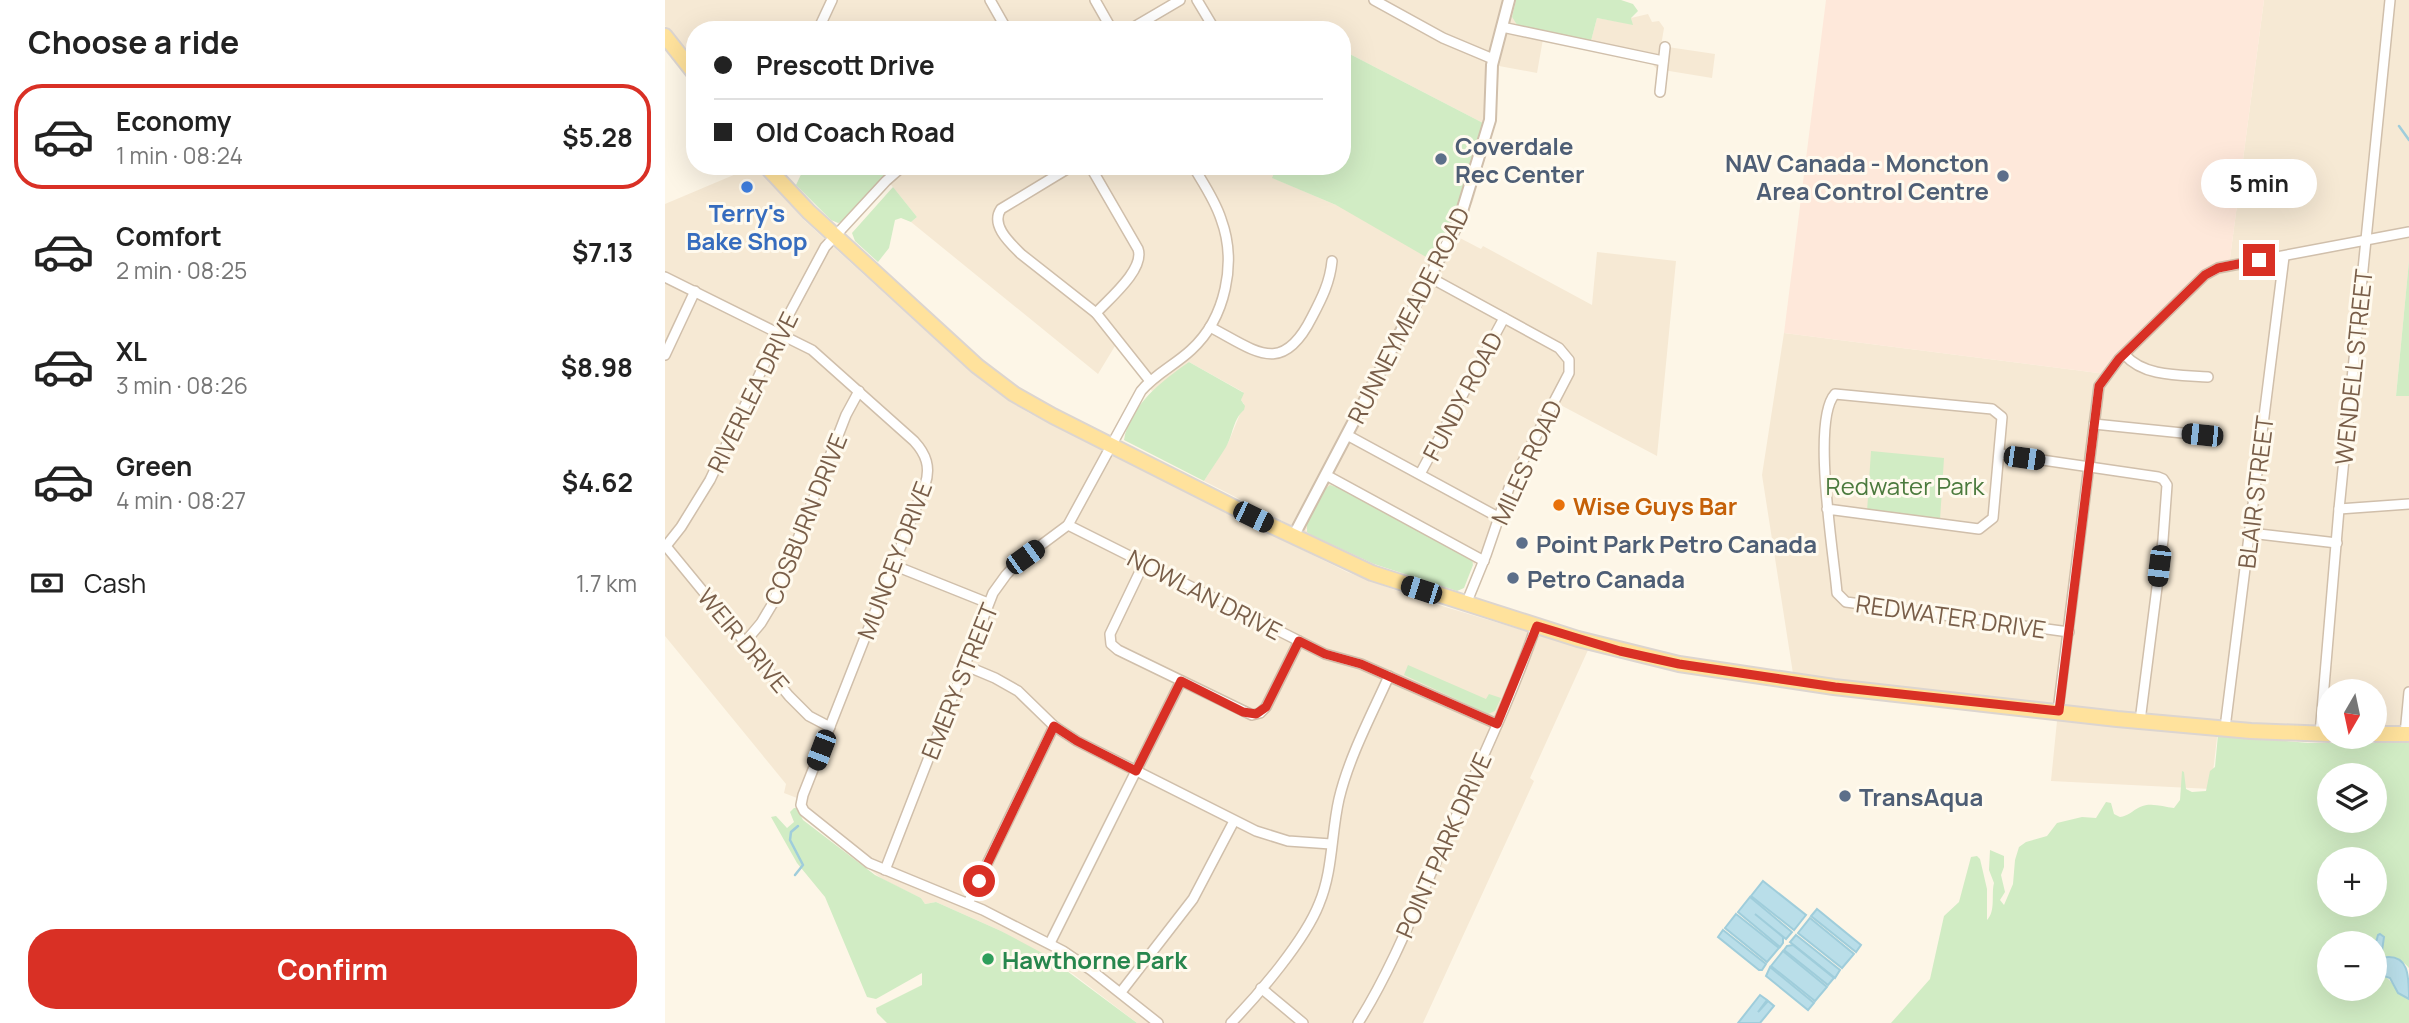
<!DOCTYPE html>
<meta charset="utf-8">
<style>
body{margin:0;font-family:Manrope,sans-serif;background:#f6f6f6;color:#222;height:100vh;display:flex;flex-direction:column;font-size:26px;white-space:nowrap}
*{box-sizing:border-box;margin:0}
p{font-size:23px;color:#767676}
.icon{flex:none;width:38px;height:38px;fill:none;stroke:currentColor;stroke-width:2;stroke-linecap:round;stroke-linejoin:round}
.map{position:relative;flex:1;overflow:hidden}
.drawer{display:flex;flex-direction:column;background:#fff;width:665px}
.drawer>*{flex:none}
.top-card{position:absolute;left:21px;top:21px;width:665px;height:154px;border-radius:28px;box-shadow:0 7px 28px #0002;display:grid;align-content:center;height:154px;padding:0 28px;background:#fff}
.needle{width:46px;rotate:189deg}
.controls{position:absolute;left:1652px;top:679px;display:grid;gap:14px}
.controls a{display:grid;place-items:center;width:70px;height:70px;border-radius:50%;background:#fff;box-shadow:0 7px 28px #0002;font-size:35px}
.end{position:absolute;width:32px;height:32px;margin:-16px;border:9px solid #d93025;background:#fff;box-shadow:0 0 0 4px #fff}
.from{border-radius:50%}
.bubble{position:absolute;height:49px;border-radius:24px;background:#fff;box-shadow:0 7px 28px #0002;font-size:23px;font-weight:700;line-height:49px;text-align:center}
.car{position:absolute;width:21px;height:42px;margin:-21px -10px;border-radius:9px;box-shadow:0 0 5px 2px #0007;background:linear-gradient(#222 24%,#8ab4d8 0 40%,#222 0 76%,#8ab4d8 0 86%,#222 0)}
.top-card b{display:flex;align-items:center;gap:24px;height:66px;font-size:26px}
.top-card b+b{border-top:2px solid #e0e0e0}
.top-card i{width:18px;height:18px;background:#222}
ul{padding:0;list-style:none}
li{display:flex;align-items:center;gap:21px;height:105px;margin:0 14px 10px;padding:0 14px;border:4px solid transparent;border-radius:28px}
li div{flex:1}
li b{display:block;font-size:26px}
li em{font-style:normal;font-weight:700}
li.active{border-color:#d93025}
li>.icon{width:63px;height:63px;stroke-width:1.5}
h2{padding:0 28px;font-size:32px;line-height:84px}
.pay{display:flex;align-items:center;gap:18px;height:77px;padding:0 28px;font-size:26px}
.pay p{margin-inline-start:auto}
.primary-button{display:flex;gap:14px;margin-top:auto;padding:14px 28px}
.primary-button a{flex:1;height:80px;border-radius:28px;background:#d93025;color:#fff;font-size:28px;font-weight:700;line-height:80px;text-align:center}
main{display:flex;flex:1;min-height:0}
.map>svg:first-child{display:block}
</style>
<main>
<section class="drawer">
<h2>Choose a ride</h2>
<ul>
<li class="active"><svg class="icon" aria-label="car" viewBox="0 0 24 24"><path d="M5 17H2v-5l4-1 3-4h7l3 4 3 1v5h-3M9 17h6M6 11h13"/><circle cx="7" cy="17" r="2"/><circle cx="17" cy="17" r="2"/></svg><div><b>Economy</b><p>1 min · 08:24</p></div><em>$5.28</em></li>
<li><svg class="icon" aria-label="car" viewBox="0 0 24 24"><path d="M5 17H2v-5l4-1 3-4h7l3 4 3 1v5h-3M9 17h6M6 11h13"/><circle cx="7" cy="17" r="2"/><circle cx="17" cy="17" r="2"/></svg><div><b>Comfort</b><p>2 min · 08:25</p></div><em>$7.13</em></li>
<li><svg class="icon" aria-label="car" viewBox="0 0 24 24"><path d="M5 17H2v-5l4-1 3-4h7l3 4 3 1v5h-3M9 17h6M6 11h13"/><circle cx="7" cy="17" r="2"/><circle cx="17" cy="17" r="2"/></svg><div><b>XL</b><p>3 min · 08:26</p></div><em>$8.98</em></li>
<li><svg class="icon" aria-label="car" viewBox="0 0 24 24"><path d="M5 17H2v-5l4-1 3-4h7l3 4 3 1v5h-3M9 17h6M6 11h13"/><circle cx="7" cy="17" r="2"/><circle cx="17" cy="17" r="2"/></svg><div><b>Green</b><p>4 min · 08:27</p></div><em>$4.62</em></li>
</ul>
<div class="pay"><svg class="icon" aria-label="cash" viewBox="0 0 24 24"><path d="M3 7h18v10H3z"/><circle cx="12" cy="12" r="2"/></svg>Cash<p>1.7 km</p></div>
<div class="primary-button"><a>Confirm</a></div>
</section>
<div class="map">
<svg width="1744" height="1023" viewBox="0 0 1744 1023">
<rect width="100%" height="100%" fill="#fdf6e7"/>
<g fill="#f6e9d4">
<path d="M0,0h851l-4,17 5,8 74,16 6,-23 35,6 -1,-6 17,-4 4,8 7,-1 5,7 -3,18 54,8 -3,24 -55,-9 -6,-6 -108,-24 -6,34 -38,-7 -4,58 -22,77 -15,36 23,12 2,-3 109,59 5,-53 79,9 -19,195 -106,-56 -51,94 -14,50 -13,23 1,-3 -124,-73 -17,-6 -27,45 4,5 -106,-54 25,-40 15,-37 -3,-4 2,-8 -54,-30 -37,29 -37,-45 -17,28 -187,-152 6,-5 -33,-41 6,-5 -3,-5h390l-4,12 63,27 116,17 31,-99 -141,-73v-20h-647v34l-30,-38z"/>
<path d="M1599,0h145v261l-13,135h13v332l-34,1v-38h-46v37l-110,-7 -8,68 -160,-8 7,-70 -264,-31 -32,-205 22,-142 322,41 89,-89 34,-19z"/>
<path d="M90,166l50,55 157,143 39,31 28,18 318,159 72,27 169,51 -58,128 4,3 -111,242h-286l-64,-49 -72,-43 -65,-29 -11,2 -4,-6 -39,-19 -82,-63 -3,-18 -13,-5 2,-9 -121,-148v-432z"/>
</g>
<path fill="#fee8da" d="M1161,0h438l-35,266 -11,2 -112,106 -322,-41z"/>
<g fill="#d1ecc4" fill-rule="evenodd">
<path d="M851,0h105l12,4 5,7 -7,7 2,7 -36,-7 -6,23 -74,-16 -5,-8z"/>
<path d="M677,50l141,73 -24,82 -26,56 -97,-56 -64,-27 5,-12h65z"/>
<path d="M140,166h82l3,5 -46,50 -6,2 -7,-3 -35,-35z"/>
<path d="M228,187l24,30 -6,5 -10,-4 -6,2 -6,28 -11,14 -23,-21 -3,-8z"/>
<path d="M1744,261v135h-13z"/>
<path d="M524,362l55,31 -3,7 4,6 -1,4c-11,9 -11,25 -18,37 -7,11 -15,23 -22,34l-80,-41c6,-35 38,-59 65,-78z"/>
<path d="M1206,451l73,7 -4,62 -73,-8z"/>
<path d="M665,485l20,6 122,67 1,7 -9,23 -7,3 -83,-27 -63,-29 -4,-3v-9l18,-34z"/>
<path d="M743,665l78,34 3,-5 12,4 -6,13 -7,3 -84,-39z"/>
<path d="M1553,735l90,8h101v225c-7,-9 -17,-12 -28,-10l3,-21h-7l-2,9v-3h-46v46h46v-16c24,6 14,19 34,26v24h-518l39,-44 14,-63 15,-14 12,-45 6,-1 3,3 7,30v31c9,-9 4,-26 7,-37l-5,-13 1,-20 14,6v11l-3,8 4,17 -5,8 4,5 9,-21 2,-24 4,-13 7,-5 21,-6 10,-13 25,-6 14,1 10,-16 5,1 3,11 6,3c8,-1 12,-6 20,-10 11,-5 23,0 34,1l6,-8 2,-29 2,1 2,17 6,3 14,-1 4,-20 5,-4zM1664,775h46v46h-46zM1664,859h46v46h-46z"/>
<path d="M129,808h3l6,12 72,55 46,23 4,6 11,-2 65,29 43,23 93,69h-250l-10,-10 -1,-5 46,-23v-12l-46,26 -9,-2 -42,-100 -28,-34 -26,-46 5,-1 11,12 7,-6 -4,-10z"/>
</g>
<g fill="#b9dee9" stroke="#9fcddb" stroke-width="2">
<path d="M1098,881l43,34 -12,15 -43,-34z"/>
<path d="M1085,897l42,35 -6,7 -31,-25 28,23v6l-3,4 -42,-35z"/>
<path d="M1152,909l44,36 -5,7 -45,-36z"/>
<path d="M1071,914l43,34 -12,14 -42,-34z"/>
<path d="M1145,918l44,36 -12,14 -44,-35z"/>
<path d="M1058,930l43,34 -4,6h-3l-41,-33z"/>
<path d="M1715,934l4,3 -3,21c28,-6 28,18 28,41l-11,-6 -8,-15 -15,-5v-27l3,-11z"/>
<path d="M1131,935l44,35 -5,8 -45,-36z"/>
<path d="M1128,945l41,33 -6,7 -44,-35 3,-4z"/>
<path d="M1118,951l44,36 -12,14 -44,-35z"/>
<path d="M1105,967l44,36 -6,7 -42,-34z"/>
<path d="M1095,995l7,5 -9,12 10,-11 6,5 -14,17h-22z"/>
</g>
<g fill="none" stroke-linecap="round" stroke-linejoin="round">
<g stroke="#9fcddb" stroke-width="2.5">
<path d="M1734,126l10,14"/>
<path d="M130,875l8,-10 -13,-25 1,-8 7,-6"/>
</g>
<defs>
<g id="minor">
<path d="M325,0l17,30"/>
<path d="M430,0l17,30"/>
<path d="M532,0l18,30"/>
<path d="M709,0l69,38 50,21"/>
<path d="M837,27l161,34"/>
<path d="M153,30l14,-30"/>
<path d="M464,30l51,-30"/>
<path d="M995,92l5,-45"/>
<path d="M407,166l-71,43c-11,16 9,34 20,45l75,59 54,68"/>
<path d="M425,166l48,83c7,20 -28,49 -42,64"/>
<path d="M0,277l147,73 102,91c12,13 17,26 11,44l-122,310 -2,10 3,6 65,52 114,47 80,41 28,19 67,53"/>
<path d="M766,278l128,70 10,12v13l-60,115 -23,67 -20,49"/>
<path d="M545,327c46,24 72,50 102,-10 10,-19 18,-35 20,-56"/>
<path d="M0,355l30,-64"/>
<path d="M1460,355c19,22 56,20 83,22"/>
<path d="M1429,424l108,11"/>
<path d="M682,435l151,82"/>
<path d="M1336,454l157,23 5,2 4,6 -4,55 -23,181"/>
<path d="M755,474l84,-156"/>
<path d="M661,475l158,86"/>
<path d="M1162,509l152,20 14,-11 9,-101 -10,-8 -157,-15c-24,26 -1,161 2,199l9,9 223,30"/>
<path d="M1674,509l70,-5"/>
<path d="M403,525l257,129 36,10 136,60"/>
<path d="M1585,533l87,10"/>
<path d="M0,545l124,151 20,20 21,11"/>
<path d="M1,546l15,-19 29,-47 69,-147 46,-86 61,-66 17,-15"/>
<path d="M479,563l-34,71 1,10 7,6 134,65 8,-2 6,-6 33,-66"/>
<path d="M228,565l95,38"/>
<path d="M80,642l16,-19 12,-20 73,-188 13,-24"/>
<path d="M299,665l31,13 23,13 36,35 23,15 179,90 32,10 43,3"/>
<path d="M1393,711l41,-325 20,-27 86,-84 13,-7 191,-36"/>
<path d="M1560,728l59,-471"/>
<path d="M1655,734l19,-225 51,-509"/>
<path d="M1740,734l4,-42"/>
<path d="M220,870l108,-277 13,-18 11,-12 51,-38 73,-134c14,-17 34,-26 50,-41 35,-32 46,-88 30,-131 -6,-19 -18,-36 -28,-53"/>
<path d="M303,903l86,-177"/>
<path d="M385,943l131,-262"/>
<path d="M596,988l42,35"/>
<path d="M456,992l72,-93 41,-78"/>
<path d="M566,1023c28,-29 74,-83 88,-119 14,-33 12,-70 20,-105 10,-42 32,-83 50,-123"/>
<path d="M693,1023c34,-54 58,-116 84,-175 32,-73 68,-146 94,-222"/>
</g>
<path id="tertiary" d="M628,537l166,-316 31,-101 2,-55 17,-65"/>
<g id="primary">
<path d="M0,36l30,38"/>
<path d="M101,166l43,46 168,154 37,28 39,22 200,101 119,56 206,66 101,25 155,23 283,32 134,12 78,3"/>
<path d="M1710,734h34"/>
</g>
</defs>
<use href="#minor" stroke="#d0bfab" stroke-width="12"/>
<use href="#tertiary" stroke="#d0bfab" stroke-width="14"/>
<use href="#primary" stroke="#dcd5d0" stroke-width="18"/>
<use href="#minor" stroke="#fff" stroke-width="9"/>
<use href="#tertiary" stroke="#fff" stroke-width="10"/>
<use href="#primary" stroke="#ffe29c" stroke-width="14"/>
</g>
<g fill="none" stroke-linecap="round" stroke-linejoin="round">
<path stroke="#d93025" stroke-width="9" d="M314,881l75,-155 23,15 59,30 45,-90 62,31 13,2 10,-7 33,-66 26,13 36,10 136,60 40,-98 83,25 59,13 156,23 224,24 40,-325 20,-27 86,-84 13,-7 41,-8"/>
</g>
<g fill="#5c6f8a" stroke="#fffaee" stroke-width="2.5">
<circle cx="776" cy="159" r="7"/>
<circle cx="1338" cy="176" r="7"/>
<circle cx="857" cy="543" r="7"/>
<circle cx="848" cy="578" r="7"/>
<circle cx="1180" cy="796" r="7"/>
</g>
<circle fill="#3f7fe0" stroke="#fffaee" stroke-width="2.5" cx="82" cy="187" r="7"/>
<circle fill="#e8710a" stroke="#fffaee" stroke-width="2.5" cx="894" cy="505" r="7"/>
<circle fill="#2e9e5b" stroke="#fffaee" stroke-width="2.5" cx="323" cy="959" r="7"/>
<g text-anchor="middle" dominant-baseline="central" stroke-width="6" stroke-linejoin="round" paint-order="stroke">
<g font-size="24" font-weight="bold" fill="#4e5e75" stroke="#fffaee" text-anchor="start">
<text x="790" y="145">Coverdale<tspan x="790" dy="28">Rec Center</tspan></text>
<text x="1324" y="162" text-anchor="end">NAV Canada - Moncton<tspan x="1324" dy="28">Area Control Centre</tspan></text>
<text x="871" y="543">Point Park Petro Canada</text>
<text x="862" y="578">Petro Canada</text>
<text x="1194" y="796">TransAqua</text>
</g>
<g font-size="24" font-weight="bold" fill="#366cbe" stroke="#fffaee">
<text x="82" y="212">Terry's<tspan x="82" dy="28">Bake Shop</tspan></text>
</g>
<g font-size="24" fill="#795e49" stroke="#fffaee">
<text transform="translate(743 315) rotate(-63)">RUNNEYMEADE ROAD</text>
<text transform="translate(1688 367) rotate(-84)">WENDELL STREET</text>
<text transform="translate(87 392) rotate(-64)">RIVERLEA DRIVE</text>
<text transform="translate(797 396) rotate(-62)">FUNDY ROAD</text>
<text transform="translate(861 462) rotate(-65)">MILES ROAD</text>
<text transform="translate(1590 492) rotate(-83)">BLAIR STREET</text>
<text transform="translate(140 519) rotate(-68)">COSBURN DRIVE</text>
<text transform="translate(229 560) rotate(-69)">MUNCEY DRIVE</text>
<text transform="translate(540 594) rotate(27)">NOWLAN DRIVE</text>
<text transform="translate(1286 616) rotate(8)">REDWATER DRIVE</text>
<text transform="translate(79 640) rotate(50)">WEIR DRIVE</text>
<text transform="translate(294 681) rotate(-68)">EMERY STREET</text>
<text transform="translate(778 845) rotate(-66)">POINT PARK DRIVE</text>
</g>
<g font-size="24" fill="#4b7a3d" stroke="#fffaee">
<text x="1240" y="485">Redwater Park</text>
</g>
<g font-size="24" font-weight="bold" fill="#c56008" stroke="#fffaee" text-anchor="start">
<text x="908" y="505">Wise Guys Bar</text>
</g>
<g font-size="24" font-weight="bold" fill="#27864d" stroke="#fffaee" text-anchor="start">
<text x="337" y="959">Hawthorne Park</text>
</g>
</g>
</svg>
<div class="controls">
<a><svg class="needle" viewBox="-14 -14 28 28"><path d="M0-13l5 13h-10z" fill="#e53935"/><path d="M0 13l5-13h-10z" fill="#767676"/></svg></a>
<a><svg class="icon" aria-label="layers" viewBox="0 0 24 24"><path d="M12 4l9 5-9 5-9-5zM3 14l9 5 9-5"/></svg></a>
<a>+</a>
<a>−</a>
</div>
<i class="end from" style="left:314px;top:881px"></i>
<i class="end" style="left:1594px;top:260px"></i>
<div class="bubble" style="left:1536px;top:159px;width:116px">5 min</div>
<i class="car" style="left:1537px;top:435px;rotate:276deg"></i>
<i class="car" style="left:1359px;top:458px;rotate:98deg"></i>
<i class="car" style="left:588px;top:517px;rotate:116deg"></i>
<i class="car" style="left:360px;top:557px;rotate:54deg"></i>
<i class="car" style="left:1494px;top:566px;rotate:187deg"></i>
<i class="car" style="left:756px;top:590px;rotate:288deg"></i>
<i class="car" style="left:156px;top:750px;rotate:201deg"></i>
<div class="top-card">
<b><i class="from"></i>Prescott Drive</b>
<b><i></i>Old Coach Road</b>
</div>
</div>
</main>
